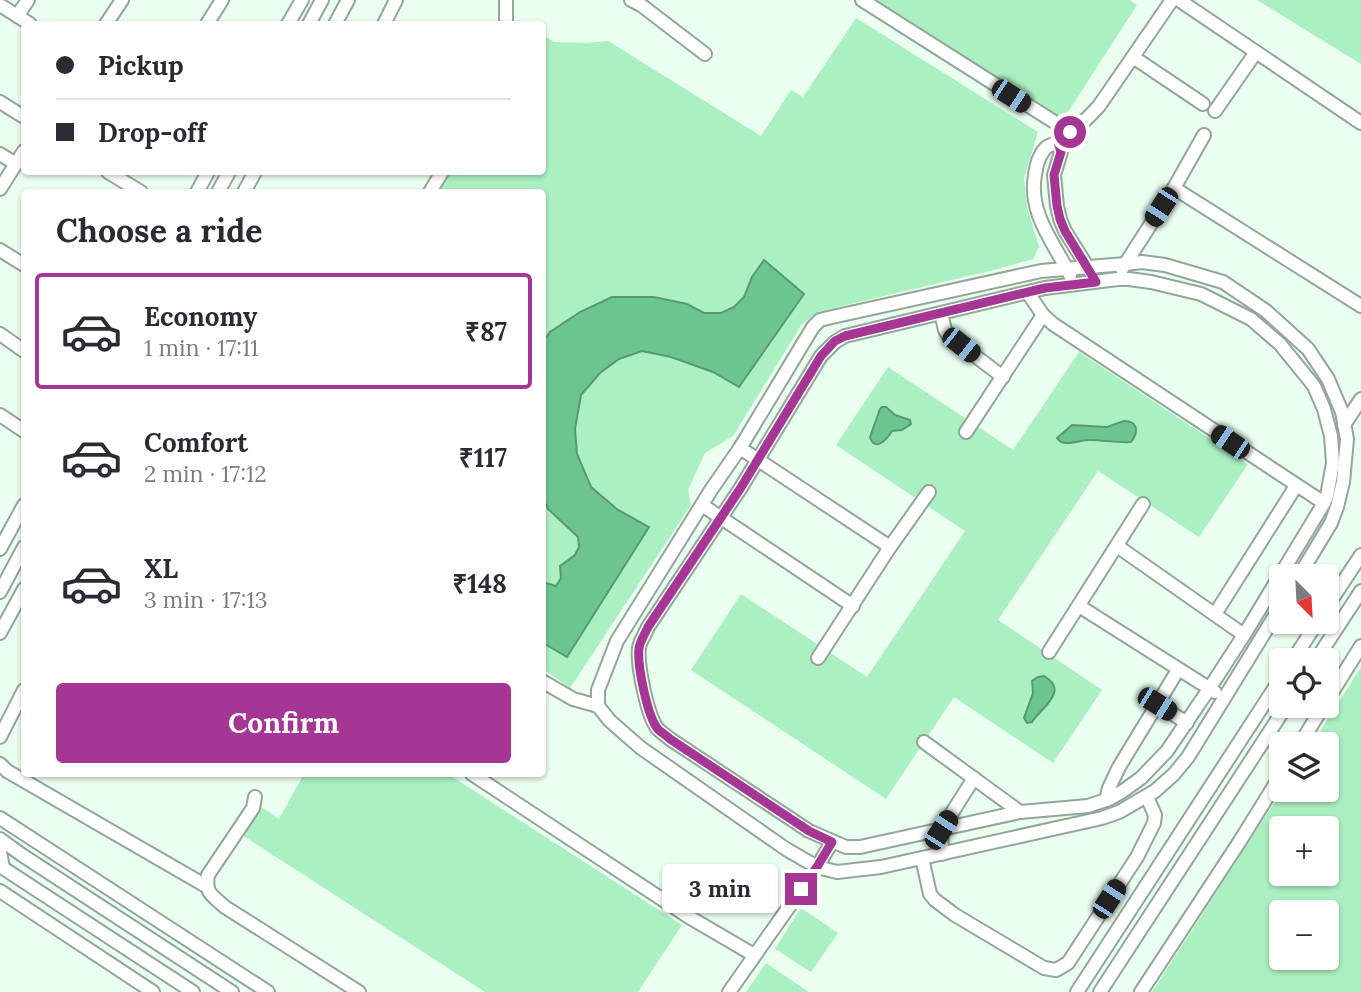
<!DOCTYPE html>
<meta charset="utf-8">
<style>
body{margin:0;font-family:Lora,serif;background:#f7f7f7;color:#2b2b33;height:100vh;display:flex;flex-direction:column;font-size:26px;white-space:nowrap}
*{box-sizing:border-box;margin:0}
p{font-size:23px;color:#7c7c81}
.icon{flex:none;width:38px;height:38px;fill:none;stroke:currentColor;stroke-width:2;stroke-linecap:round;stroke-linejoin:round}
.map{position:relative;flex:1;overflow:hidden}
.details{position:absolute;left:21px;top:189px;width:525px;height:588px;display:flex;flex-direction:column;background:#fff;border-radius:7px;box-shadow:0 2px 5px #0004}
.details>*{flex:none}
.top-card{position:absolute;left:21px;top:21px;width:525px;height:154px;border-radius:7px;box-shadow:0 2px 5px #0004;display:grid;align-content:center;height:154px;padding:0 35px;background:#fff}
.needle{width:46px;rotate:156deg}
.buttons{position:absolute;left:1269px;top:564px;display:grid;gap:14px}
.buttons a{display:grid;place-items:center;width:70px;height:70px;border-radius:7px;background:#fff;box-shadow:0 2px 5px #0004;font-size:35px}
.end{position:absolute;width:32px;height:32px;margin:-16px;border:9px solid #a53694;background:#fff;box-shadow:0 0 0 4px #fff}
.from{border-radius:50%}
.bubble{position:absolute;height:49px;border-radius:7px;background:#fff;box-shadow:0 2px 5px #0004;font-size:23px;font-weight:700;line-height:49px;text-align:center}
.car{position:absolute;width:21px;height:42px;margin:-21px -10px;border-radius:9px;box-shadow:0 0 5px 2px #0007;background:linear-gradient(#222 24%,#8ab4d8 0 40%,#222 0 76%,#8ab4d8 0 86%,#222 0)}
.top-card b{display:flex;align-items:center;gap:24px;height:66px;font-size:26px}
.top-card b+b{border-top:2px solid #e1e1e2}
.top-card i{width:18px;height:18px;background:#2b2b33}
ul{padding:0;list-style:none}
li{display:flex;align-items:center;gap:21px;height:116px;margin:0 14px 10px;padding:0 21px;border:4px solid transparent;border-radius:7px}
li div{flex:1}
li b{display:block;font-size:26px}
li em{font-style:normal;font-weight:700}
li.selected{border-color:#a53694}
li>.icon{width:63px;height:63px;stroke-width:1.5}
h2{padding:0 35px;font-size:32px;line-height:84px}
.primary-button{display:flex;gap:14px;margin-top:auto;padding:14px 35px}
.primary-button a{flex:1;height:80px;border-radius:7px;background:#a53694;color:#fff;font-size:28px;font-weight:700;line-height:80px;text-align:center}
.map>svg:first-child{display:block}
</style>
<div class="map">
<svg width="1361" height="992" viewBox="0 0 1361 992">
<rect width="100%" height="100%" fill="#eafff0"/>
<g fill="#abf0c1" fill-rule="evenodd">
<path d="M865,0h265l7,5 -76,118z"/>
<path d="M1257,0h104v64z"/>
<path d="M856,18l182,114 -14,46 3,29 12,40 -6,12 -39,11 -173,41 -19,13 -69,112 -28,17 -17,37 3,15 -121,183 -27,-19 -1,-477h-109l12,-20h97l1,-137 11,7 32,1 22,-2 153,95 30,-46 12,7z"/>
<path d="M1079,352l169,112 -49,73 -101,-66 -100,149 104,70 -49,73 -99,-66 -68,102 -195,-129 50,-76 126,83 98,-146 -129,-86 52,-78 125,83z"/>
<path d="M1361,667v325h-209l131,-203h43v-45h-14zM1281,828h45v45h-45zM1281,912h45v45h-45z"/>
<path d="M304,774h144l234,151 -44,67h-153l-243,-157 19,-28 18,12z"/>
<path d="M801,908l37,25 -27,39 -36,-23z"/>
<path d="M766,963l43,29h-63z"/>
</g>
<g fill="#6dc58e" stroke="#599971" stroke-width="2">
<path d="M764,260l40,34 -65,93 -26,-15 -42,-15 -29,-6 -23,8 -19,14 -19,22 -6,34 2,25 14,33 27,23 31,17 -82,130 -24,-14v-61l13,4 5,-8 -1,-12 15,-11 4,-8 -1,-10 -30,-28 -5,-11v-156l7,-10 30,-20 32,-15h42l33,7 17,9h17l13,-6 10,-10 8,-20z"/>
<path d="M882,407h4l9,8 15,5 1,4 -9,6 -10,1c-5,8 -17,22 -22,6l10,-28z"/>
<path d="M1124,421c14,0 15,11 7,21 -13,1 -27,-2 -41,-2 -8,0 -15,3 -23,3 -6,0 -6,-1 -10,-5l15,-13 35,2z"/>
<path d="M1044,676c26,15 -3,32 -12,46l-5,1 -3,-5 9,-25 -1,-12 6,-4z"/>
</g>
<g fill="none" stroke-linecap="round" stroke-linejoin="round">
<defs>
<g id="minor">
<path d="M631,0l10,5 64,49"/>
<path d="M862,0l208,132"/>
<path d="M1179,0l182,123"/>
<path d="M0,5l30,19"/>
<path d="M17,16l11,-16"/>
<path d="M106,24l16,-24"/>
<path d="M207,24l15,-24"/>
<path d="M288,24l14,-24"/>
<path d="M309,24l13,-24"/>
<path d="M335,24l13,-24"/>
<path d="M384,24l12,-24"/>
<path d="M506,24v-24"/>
<path d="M1133,57l70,47"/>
<path d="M0,102l24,15"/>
<path d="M1215,111l41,-59"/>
<path d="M1058,142l3,10 -7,23 3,31 3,13 5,12 25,40"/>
<path d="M0,154l16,10"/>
<path d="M108,172l33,20"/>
<path d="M1174,188l187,118"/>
<path d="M0,189l24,-38"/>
<path d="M197,192l11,-20"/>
<path d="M218,192l11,-20"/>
<path d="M244,192l11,-20"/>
<path d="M430,192l12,-20"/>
<path d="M0,250l24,15"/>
<path d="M1122,269l52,-81 30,-53"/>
<path d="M1070,275c-16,-32 -42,-62 -35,-100 1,-8 3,-18 9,-25 3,-5 9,-5 14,-8 15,-9 29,-23 41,-36l73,-106"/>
<path d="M1118,279h11l22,3 50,12 50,25 29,25 34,42 10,23 7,27 2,27 -6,33 -3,7 -80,132 -35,54 -42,62 -26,27 -18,13 -14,8 -21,7 -68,6 -160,35h-14l-37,-16 -139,-92c-4,-4 -10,-7 -13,-11 -10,-14 -20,-63 -18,-80 1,-7 6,-14 9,-21l92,-138 81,-133 14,-14 10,-6 200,-48z"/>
<path d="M1028,293l15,22 10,9 271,179"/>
<path d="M941,313l4,17 4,6 54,41"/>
<path d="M0,334l24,17"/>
<path d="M0,415l24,16"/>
<path d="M1344,425l17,-26"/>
<path d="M966,432l77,-117"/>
<path d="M740,448l150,99"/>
<path d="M702,505l151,101"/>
<path d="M1117,546l127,89"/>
<path d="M0,549l24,-44"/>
<path d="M0,592l24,-45"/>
<path d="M1079,606l136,86"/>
<path d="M1281,606l-93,151 -14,17 -19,17 -36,21 -17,6 -221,49 -44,5 -20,-5 -31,-18 -145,-101 -31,-27 -12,-15v-16l19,-49 94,-151 29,-42 73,-121 7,-7 12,-3 209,-46 84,-7 17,-2 23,3 58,17 43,29 42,38 20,30 14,33 5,27 -4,43 -6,25 -6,16 -32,53"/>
<path d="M1326,608l35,-53"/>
<path d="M1215,614l81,-128"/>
<path d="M0,633l24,-44"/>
<path d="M1049,652l94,-148"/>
<path d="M818,658l72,-111 39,-55"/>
<path d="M1293,660l25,-39"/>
<path d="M1316,660l45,-69"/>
<path d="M542,681l31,18 25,7"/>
<path d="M1326,702l35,-56"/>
<path d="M1157,704l30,19"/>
<path d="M0,737l24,-47"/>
<path d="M924,742l96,70"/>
<path d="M1300,744l24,-39"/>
<path d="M0,764l7,7 199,115"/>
<path d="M472,774l217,143 65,38"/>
<path d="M255,797l-2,11 -45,67c-3,19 4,20 17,32l134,85"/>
<path d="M1106,800l3,-12 10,-21 59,-97"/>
<path d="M0,818l268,174"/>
<path d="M0,839l22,16 210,137"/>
<path d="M0,852l3,16 190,124"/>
<path d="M942,854l-1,-24 33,-52"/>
<path d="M922,858l8,36 5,6 20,15 89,53 12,2 12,-7 69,-106 17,-34 1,-8 -8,-18"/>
<path d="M0,891l153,101"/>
<path d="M729,992l88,-125 15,-25"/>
<path d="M1077,992l204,-314"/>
<path d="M1100,992l187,-287"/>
<path d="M1141,992l99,-151 41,-66"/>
</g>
</defs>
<use href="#minor" stroke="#93a699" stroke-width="16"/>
<use href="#minor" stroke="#fff" stroke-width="12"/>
</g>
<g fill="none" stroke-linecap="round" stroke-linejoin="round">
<path stroke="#a53694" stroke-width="9" d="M801,889l16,-22 15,-25 -23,-11 -139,-92c-4,-4 -10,-7 -13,-11 -10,-14 -20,-63 -18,-80 1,-7 6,-14 9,-21l92,-138 81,-133 14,-15 10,-5 200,-48 51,-6 -31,-51 -5,-12 -3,-13 -3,-31 7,-23 -3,-10 12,-10"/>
</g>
</svg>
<div class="buttons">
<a><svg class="needle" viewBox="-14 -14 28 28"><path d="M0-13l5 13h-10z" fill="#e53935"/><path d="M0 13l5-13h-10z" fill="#7c7c81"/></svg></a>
<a><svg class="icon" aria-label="locate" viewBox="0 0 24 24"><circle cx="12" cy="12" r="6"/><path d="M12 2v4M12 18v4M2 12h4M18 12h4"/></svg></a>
<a><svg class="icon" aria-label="layers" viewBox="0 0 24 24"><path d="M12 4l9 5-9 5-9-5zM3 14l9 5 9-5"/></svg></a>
<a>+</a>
<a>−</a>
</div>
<i class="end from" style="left:1070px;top:132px"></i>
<i class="end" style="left:801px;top:889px"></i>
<div class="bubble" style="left:662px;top:864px;width:116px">3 min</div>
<i class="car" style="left:1011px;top:96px;rotate:123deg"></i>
<i class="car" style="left:1161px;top:207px;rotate:213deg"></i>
<i class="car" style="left:961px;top:345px;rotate:128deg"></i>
<i class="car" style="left:1230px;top:442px;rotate:304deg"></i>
<i class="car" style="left:1157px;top:704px;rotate:122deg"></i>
<i class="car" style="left:941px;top:830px;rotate:33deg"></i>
<i class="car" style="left:1109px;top:899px;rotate:33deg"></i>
<div class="top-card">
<b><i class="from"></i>Pickup</b>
<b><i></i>Drop-off</b>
</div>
<section class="details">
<h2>Choose a ride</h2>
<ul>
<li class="selected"><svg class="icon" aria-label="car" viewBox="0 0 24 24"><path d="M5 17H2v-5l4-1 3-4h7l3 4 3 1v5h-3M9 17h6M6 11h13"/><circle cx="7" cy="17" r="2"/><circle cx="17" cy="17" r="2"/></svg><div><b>Economy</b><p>1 min · 17:11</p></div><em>₹87</em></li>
<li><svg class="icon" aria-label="car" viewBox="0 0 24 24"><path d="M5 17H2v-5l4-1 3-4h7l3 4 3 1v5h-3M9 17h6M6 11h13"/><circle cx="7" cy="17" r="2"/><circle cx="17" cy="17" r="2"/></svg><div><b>Comfort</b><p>2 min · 17:12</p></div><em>₹117</em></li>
<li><svg class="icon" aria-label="car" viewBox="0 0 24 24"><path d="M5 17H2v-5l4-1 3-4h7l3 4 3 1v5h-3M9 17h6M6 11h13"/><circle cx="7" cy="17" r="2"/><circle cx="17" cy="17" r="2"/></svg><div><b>XL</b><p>3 min · 17:13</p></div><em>₹148</em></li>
</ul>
<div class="primary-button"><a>Confirm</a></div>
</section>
</div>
